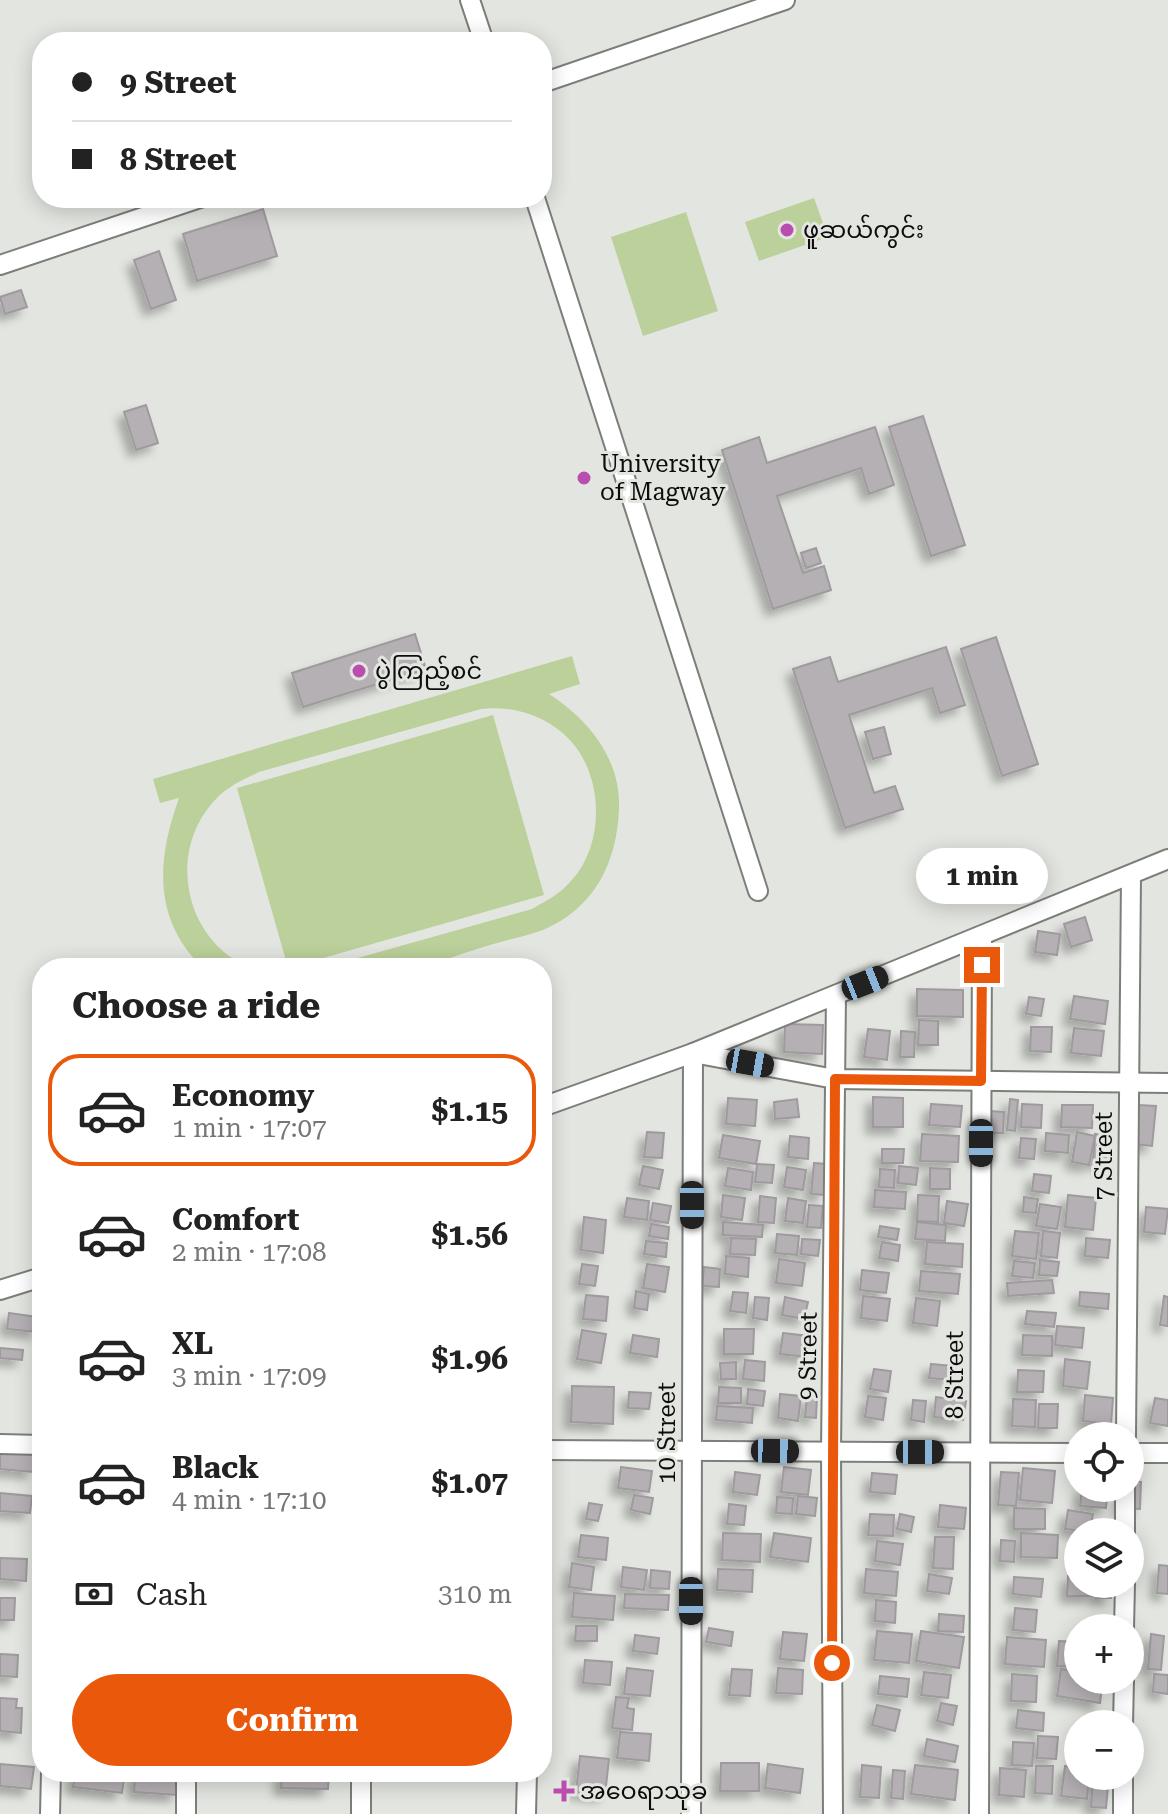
<!DOCTYPE html>
<meta charset="utf-8">
<style>
body{margin:0;font-family:"Roboto Serif","Noto Sans Myanmar",serif;background:#f2f2f2;color:#222;height:100vh;display:flex;flex-direction:column;font-size:30px;white-space:nowrap}
*{box-sizing:border-box;margin:0}
p{font-size:26px;color:#767676}
.icon{flex:none;width:44px;height:44px;fill:none;stroke:currentColor;stroke-width:2;stroke-linecap:round;stroke-linejoin:round}
.map{position:relative;flex:1;overflow:hidden}
.panel{position:absolute;left:32px;top:958px;width:520px;height:824px;display:flex;flex-direction:column;background:#fff;border-radius:32px;box-shadow:0 4px 20px #0003}
.panel>*{flex:none}
.hud{position:absolute;left:32px;top:32px;width:520px;height:176px;border-radius:32px;box-shadow:0 4px 20px #0003;display:grid;align-content:center;height:176px;padding:0 40px;background:#fff}
.controls{position:absolute;left:1064px;top:1422px;display:grid;gap:16px}
.controls a{display:grid;place-items:center;width:80px;height:80px;border-radius:50%;background:#fff;box-shadow:0 4px 20px #0003;font-size:40px}
.end{position:absolute;width:36px;height:36px;margin:-18px;border:10px solid #ea580c;background:#fff;box-shadow:0 0 0 4px #fff}
.from{border-radius:50%}
.bubble{position:absolute;height:56px;border-radius:28px;background:#fff;box-shadow:0 4px 20px #0003;font-size:26px;font-weight:700;line-height:56px;text-align:center}
.car{position:absolute;width:24px;height:48px;margin:-24px -12px;border-radius:10px;box-shadow:0 0 6px 2px #0007;background:linear-gradient(#222 24%,#8ab4d8 0 40%,#222 0 76%,#8ab4d8 0 86%,#222 0)}
.hud b{display:flex;align-items:center;gap:28px;height:76px;font-size:30px}
.hud b+b{border-top:2px solid #e0e0e0}
.hud i{width:20px;height:20px;background:#222}
ul{padding:0;list-style:none}
li{display:flex;align-items:center;gap:24px;height:112px;margin:0 16px 12px;padding:0 24px;border:4px solid transparent;border-radius:32px}
li div{flex:1}
li b{display:block;font-size:30px}
li em{font-style:normal;font-weight:700}
li.selected{border-color:#ea580c}
li>.icon{width:72px;height:72px;stroke-width:1.5}
h2{padding:0 40px;font-size:36px;line-height:96px}
.pay{display:flex;align-items:center;gap:20px;height:88px;padding:0 40px;font-size:30px}
.pay p{margin-inline-start:auto}
.action{display:flex;gap:16px;margin-top:auto;padding:16px 40px}
.action a{flex:1;height:92px;border-radius:48px;background:#ea580c;color:#fff;font-size:32px;font-weight:700;line-height:92px;text-align:center}
.map>svg:first-child{display:block}
</style>
<div class="map">
<svg width="1168" height="1814" viewBox="0 0 1168 1814">
<defs>
<filter id="shadow"><feDropShadow dx="-7" dy="7" stdDeviation="4" flood-color="#0004"/></filter>
</defs>
<rect width="100%" height="100%" fill="#e3e6e0"/>
<g fill="#bbd09a">
<path d="M814,198l14,39 -69,24 -14,-39z"/>
<path d="M686,212l32,99 -75,25 -32,-99z"/>
<path d="M572,656l8,28 -31,10c40,26 72,65 70,115 -2,53 -24,99 -76,121 -17,6 -36,10 -53,15 -26,7 -56,21 -83,23 -28,2 -57,0 -85,0l210,-59c14,-8 28,-15 39,-28 34,-37 33,-104 -1,-141 -23,-24 -57,-35 -89,-31l-222,63c-15,7 -31,14 -42,26 -51,51 -34,143 34,170h-48c-51,-49 -46,-109 -24,-170l-19,5 -7,-24z"/>
<path d="M493,715l51,180 -256,73 -51,-180z"/>
</g>
<g fill="#b5b0b4" stroke="#9f9a9e" stroke-width="2" filter="url(#shadow)">
<path d="M263,209l14,47 -80,25 -14,-47z"/>
<path d="M159,251l17,49 -25,9 -17,-49z"/>
<path d="M21,290l6,17 -22,7 -5,-17z"/>
<path d="M146,405l12,38 -22,7 -12,-38z"/>
<path d="M923,416l42,129 -34,11 -42,-129z"/>
<path d="M875,427l19,58 -25,9 -8,-26 -84,28 26,77 21,-7 7,24 -58,19 -51,-159 37,-13 8,26z"/>
<path d="M816,548l5,15 -15,5 -5,-15z"/>
<path d="M415,634l11,35 -123,38 -11,-34z"/>
<path d="M996,637l42,127 -36,12 -41,-127z"/>
<path d="M946,647l19,58 -25,8 -8,-25 -83,27 25,78 21,-7 8,23 -58,19 -52,-159 37,-12 8,25z"/>
<path d="M884,727l7,27 -18,5 -8,-27z"/>
<path d="M1085,917l7,23 -21,7 -7,-23z"/>
<path d="M1038,931l22,3 -3,21 -22,-3z"/>
<path d="M917,989l46,1v27l-46,-1z"/>
<path d="M1074,996l34,5 -3,23 -35,-5z"/>
<path d="M1029,997l15,2 -3,17 -15,-2z"/>
<path d="M919,1020l19,1v24h-20z"/>
<path d="M785,1024l38,1 -1,29 -38,-2z"/>
<path d="M1031,1027h21l-1,25 -21,-1z"/>
<path d="M1074,1028l30,3 -3,25 -30,-3z"/>
<path d="M868,1029l22,2 -3,29 -23,-3z"/>
<path d="M901,1031l14,1 -1,25h-14z"/>
<path d="M873,1097l30,1v29h-30z"/>
<path d="M728,1098l29,2 -2,26 -29,-2z"/>
<path d="M797,1099l2,18 -24,2 -1,-17z"/>
<path d="M1010,1099l8,1 -3,31 -8,-1z"/>
<path d="M931,1104l31,2 -2,21 -31,-2z"/>
<path d="M1022,1104l20,1 -1,23 -20,-1z"/>
<path d="M1062,1105h31l-1,23 -31,-1z"/>
<path d="M1138,1105l18,1 -4,40 -17,-2z"/>
<path d="M989,1111l15,1 -1,21h-15z"/>
<path d="M647,1132l17,1 -2,25 -18,-1z"/>
<path d="M1077,1132l18,4 -6,29 -17,-3z"/>
<path d="M1046,1133l23,2 -1,18 -23,-2z"/>
<path d="M922,1134l37,2 -1,26 -38,-1z"/>
<path d="M1095,1134l15,2 -2,27 -15,-1z"/>
<path d="M723,1135l37,6 -4,23 -37,-6z"/>
<path d="M790,1136l19,2 -1,21 -20,-2z"/>
<path d="M1021,1138l15,1 -2,20 -15,-1z"/>
<path d="M882,1149h22l-1,14h-21z"/>
<path d="M814,1163l13,1 -3,31 -13,-1z"/>
<path d="M757,1164l17,1 -2,18 -17,-1z"/>
<path d="M643,1166l20,4 -4,19 -20,-4z"/>
<path d="M899,1166l19,2 -2,17 -18,-2z"/>
<path d="M787,1167l19,3 -3,20 -19,-3z"/>
<path d="M728,1168l25,4 -2,18 -26,-4z"/>
<path d="M930,1168l20,1v20h-20z"/>
<path d="M880,1169l15,1 -1,18 -15,-1z"/>
<path d="M1034,1174l17,2 -2,17 -17,-2z"/>
<path d="M875,1190l31,2 -1,17 -31,-2z"/>
<path d="M723,1195l22,3 -3,22 -21,-3z"/>
<path d="M918,1195l21,1 -1,26 -21,-1z"/>
<path d="M1068,1195l28,3 -3,32 -28,-3z"/>
<path d="M760,1196l16,2 -2,25 -16,-1z"/>
<path d="M1024,1197l14,2 -2,14 -13,-1z"/>
<path d="M627,1198l22,3 -2,19 -23,-3z"/>
<path d="M788,1198l18,3 -3,22 -18,-2z"/>
<path d="M947,1201l21,3 -4,22 -20,-3z"/>
<path d="M653,1203l18,3 -3,17 -18,-3z"/>
<path d="M1040,1204l21,3 -4,22 -21,-3z"/>
<path d="M809,1205l14,1 -2,22 -14,-1z"/>
<path d="M1146,1207l22,2 -3,25 -21,-2z"/>
<path d="M584,1217l22,3 -3,33 -22,-3z"/>
<path d="M723,1222l40,3 -1,12 -39,-2z"/>
<path d="M917,1222l29,3 -1,16 -30,-2z"/>
<path d="M651,1224l18,3 -1,12 -19,-3z"/>
<path d="M880,1226l19,3 -2,11 -19,-3z"/>
<path d="M1015,1231l24,2 -3,26 -24,-3z"/>
<path d="M1043,1231l17,2 -3,25 -16,-2z"/>
<path d="M777,1234l22,2 -2,19 -22,-2z"/>
<path d="M731,1238l25,1 -1,16 -25,-1z"/>
<path d="M1086,1238l24,2 -2,18 -23,-2z"/>
<path d="M802,1239l18,1 -2,16 -17,-2z"/>
<path d="M646,1241l21,2 -1,14 -22,-3z"/>
<path d="M882,1242l18,3 -2,16 -19,-3z"/>
<path d="M927,1242l36,2 -1,23 -37,-3z"/>
<path d="M726,1256l23,2 -1,19 -23,-3z"/>
<path d="M779,1259l26,4 -3,23 -26,-3z"/>
<path d="M1040,1260l19,2 -2,14 -18,-1z"/>
<path d="M1014,1261l21,2 -2,15 -21,-2z"/>
<path d="M582,1264l16,2 -3,20 -16,-2z"/>
<path d="M647,1264l22,3 -4,25 -22,-4z"/>
<path d="M704,1267l16,2 -1,18 -17,-1z"/>
<path d="M862,1270l27,3 -3,20 -26,-3z"/>
<path d="M921,1271l39,3 -2,20 -39,-3z"/>
<path d="M1052,1280l2,13 -46,3 -1,-13z"/>
<path d="M636,1291l13,3 -2,16 -13,-2z"/>
<path d="M733,1292l15,1 -2,20 -16,-2z"/>
<path d="M1080,1292l29,2 -1,15 -29,-3z"/>
<path d="M586,1295l22,2 -2,24 -23,-2z"/>
<path d="M863,1296l27,3 -3,22 -26,-3z"/>
<path d="M1164,1296l4,1v29l-8,-1z"/>
<path d="M755,1297l14,1 -2,22 -14,-2z"/>
<path d="M785,1297l23,5 -4,17 -22,-4z"/>
<path d="M916,1298l24,3 -3,25 -24,-3z"/>
<path d="M1027,1311l29,2 -2,14 -29,-3z"/>
<path d="M9,1313l29,4 -1,15 -30,-3z"/>
<path d="M1057,1326l27,2 -2,20 -27,-3z"/>
<path d="M724,1329h30l-1,25h-29z"/>
<path d="M582,1330l24,4 -5,29 -24,-4z"/>
<path d="M783,1333l26,3 -2,21 -27,-3z"/>
<path d="M633,1335l26,4 -2,18 -27,-4z"/>
<path d="M1023,1335l29,1v20l-30,-1z"/>
<path d="M0,1348l23,2 -1,10 -22,-2z"/>
<path d="M1065,1359l25,3 -3,27 -24,-3z"/>
<path d="M745,1360l20,2 -1,19 -21,-2z"/>
<path d="M736,1362v17h-15l-1,-16z"/>
<path d="M931,1364l21,2 -1,14 -22,-2z"/>
<path d="M874,1369l17,2 -3,21 -18,-3z"/>
<path d="M1018,1370l26,1 -1,21h-26z"/>
<path d="M572,1386l42,1 -1,37 -42,-2z"/>
<path d="M719,1387l22,1v15h-23z"/>
<path d="M748,1389l17,2 -2,15 -16,-2z"/>
<path d="M629,1392l22,1 -2,16 -21,-1z"/>
<path d="M780,1394l21,2 -3,25 -20,-3z"/>
<path d="M1085,1395l28,3 -2,26 -28,-3z"/>
<path d="M807,1396l10,1 -1,21 -11,-1z"/>
<path d="M868,1396l18,2 -3,22 -18,-3z"/>
<path d="M936,1397l30,4 -3,19 -29,-3z"/>
<path d="M1155,1398l13,2v26l-18,-3z"/>
<path d="M1013,1399l23,1 -1,27 -23,-1z"/>
<path d="M913,1400l13,1 -2,21 -13,-2z"/>
<path d="M1039,1404h19l-1,24h-19z"/>
<path d="M717,1406l36,2 -1,15 -36,-3z"/>
<path d="M0,1452l35,3 -2,17 -33,-3z"/>
<path d="M621,1467l31,4 -3,21 -31,-4z"/>
<path d="M784,1467l27,3 -3,25 -27,-3z"/>
<path d="M1023,1468l32,3 -3,32 -32,-3z"/>
<path d="M735,1472l25,3 -3,20 -24,-3z"/>
<path d="M1001,1472l18,1 -3,33 -18,-1z"/>
<path d="M872,1473l25,2 -2,19 -25,-2z"/>
<path d="M1130,1481l11,1 -1,27 -21,-1z"/>
<path d="M1082,1488h26l-2,20 -26,-2z"/>
<path d="M0,1493l32,3 -2,17 -30,-2z"/>
<path d="M634,1495l19,3 -3,16 -19,-4z"/>
<path d="M798,1496l19,2 -2,18 -19,-2z"/>
<path d="M777,1497l16,1 -1,16 -16,-1z"/>
<path d="M589,1503l13,2 -4,16 -12,-2z"/>
<path d="M729,1504l17,2 -2,19 -17,-1z"/>
<path d="M940,1505l26,3 -2,21 -26,-2z"/>
<path d="M1014,1508l31,1v20h-31z"/>
<path d="M1068,1510l25,4 -3,18 -25,-3z"/>
<path d="M870,1514l24,1 -1,21 -25,-1z"/>
<path d="M900,1514l14,3 -3,15 -14,-3z"/>
<path d="M723,1533l38,1 -1,28 -38,-2z"/>
<path d="M774,1533l37,5 -3,24 -38,-5z"/>
<path d="M1021,1533l37,2 -1,23 -36,-1z"/>
<path d="M581,1535l27,3 -2,22 -28,-3z"/>
<path d="M935,1537h19l-1,32 -20,-1z"/>
<path d="M1001,1540l14,1 -1,21 -14,-1z"/>
<path d="M877,1541l26,3 -3,21 -25,-4z"/>
<path d="M0,1558l27,1 -1,22 -26,-2z"/>
<path d="M572,1563l22,4 -3,23 -22,-3z"/>
<path d="M1159,1565l9,1v28l-11,-1z"/>
<path d="M623,1567l24,3 -3,20 -23,-3z"/>
<path d="M718,1569l35,1 -1,22 -35,-2z"/>
<path d="M866,1569l32,3 -2,24 -32,-3z"/>
<path d="M651,1570l19,2 -1,17 -19,-1z"/>
<path d="M929,1574l23,4 -3,16 -22,-3z"/>
<path d="M1068,1576h10v8h14v12h-25z"/>
<path d="M1014,1577l29,2 -2,18 -28,-3z"/>
<rect x="1096" y="1584" width="15" height="14"/>
<path d="M574,1593l41,3 -2,24 -41,-3z"/>
<path d="M625,1594l44,1 -1,15 -44,-2z"/>
<path d="M0,1598h15l-1,22h-14z"/>
<path d="M876,1600l20,2 -1,21 -20,-2z"/>
<path d="M1015,1608l22,2 -2,22 -22,-2z"/>
<path d="M939,1614l25,2 -1,16 -25,-1z"/>
<path d="M576,1626h21v15h-22z"/>
<path d="M709,1628l24,4 -2,14 -25,-4z"/>
<path d="M877,1631l35,3 -3,29 -35,-3z"/>
<path d="M921,1631l43,6 -5,31 -43,-7z"/>
<path d="M783,1632l24,2 -3,27 -24,-2z"/>
<path d="M1151,1634l13,2 -3,34 -13,-1z"/>
<path d="M635,1635l24,3 -2,16 -24,-3z"/>
<path d="M1007,1637l39,3 -2,27 -39,-3z"/>
<path d="M1059,1641l19,1v25l-21,-1z"/>
<path d="M0,1654l18,1 -1,22 -17,-1z"/>
<path d="M585,1660l27,2 -2,23 -27,-2z"/>
<path d="M627,1668l26,3 -3,25 -26,-2z"/>
<path d="M778,1668l25,2 -1,24 -26,-1z"/>
<path d="M732,1669l20,1 -2,26 -21,-1z"/>
<path d="M1061,1669l17,3v8h25l-3,23 -43,-7z"/>
<path d="M924,1672l27,3 -3,23 -27,-3z"/>
<path d="M1012,1674l25,2 -1,26 -25,-1z"/>
<path d="M1154,1674l14,1v19l-15,-2z"/>
<path d="M880,1676l29,3 -2,18 -29,-3z"/>
<path d="M616,1697l13,1 -2,10 7,1 -2,21 -20,-2z"/>
<path d="M0,1698l17,1 -1,9h6l-1,25 -21,-2z"/>
<path d="M941,1703l16,3 -4,19 -16,-4z"/>
<path d="M877,1705l23,5 -5,21 -23,-6z"/>
<path d="M1018,1710l26,3 -1,18 -27,-3z"/>
<path d="M620,1732l31,2 -2,27 -32,-3z"/>
<path d="M1038,1736l20,1 -2,22 -19,-1z"/>
<path d="M927,1739l31,7 -3,16 -31,-6z"/>
<path d="M1013,1742l21,1 -2,23 -20,-1z"/>
<path d="M580,1756l29,3 -4,36 -29,-3z"/>
<path d="M721,1763h38v28h-39z"/>
<path d="M0,1764l34,3 -3,22 -31,-3z"/>
<path d="M768,1764l35,5 -3,24 -35,-5z"/>
<path d="M862,1765l19,2 -2,31 -19,-1z"/>
<path d="M915,1765l43,5 -3,30 -44,-6z"/>
<path d="M1036,1766h17l-1,28 -17,-1z"/>
<path d="M1065,1766l13,1v9h11l-2,23 -26,-3z"/>
<path d="M1000,1768l26,2 -2,27 -25,-2z"/>
<path d="M893,1770l12,1 -2,28 -12,-1z"/>
<path d="M75,1772h50l-3,21 -49,-6z"/>
<path d="M135,1772h44l-2,23 -43,-3z"/>
<path d="M282,1772h47l-1,17 -47,-1z"/>
<path d="M1093,1776h16l-3,32 -15,-1z"/>
</g>
<g fill="none" stroke-linecap="round" stroke-linejoin="round">
<defs>
<g id="street">
<path d="M470,0l14,42"/>
<path d="M542,83l243,-83"/>
<path d="M535,198l223,693"/>
<path d="M0,265l200,-67"/>
<path d="M542,1107l151,-54 142,26 333,4"/>
<path d="M0,1290l42,-13"/>
<path d="M1126,1436l5,-560"/>
<path d="M0,1444l42,1"/>
<path d="M542,1450l536,3"/>
<path d="M1130,1453h38"/>
<path d="M1125,1532v-44"/>
<path d="M1124,1628l1,-44"/>
<path d="M1123,1724l1,-44"/>
<path d="M50,1814l1,-42"/>
<path d="M186,1814v-42"/>
<path d="M361,1814v-42"/>
<path d="M526,1814l1,-42"/>
<path d="M691,1814l2,-761 475,-194"/>
<path d="M833,1814l-2,-362 5,-457"/>
<path d="M979,1814l3,-878"/>
<path d="M1123,1814v-38"/>
</g>
</defs>
<use href="#street" stroke="#7c7f79" stroke-width="22"/>
<use href="#street" stroke="#fff" stroke-width="18"/>
</g>
<g fill="none" stroke-linecap="round" stroke-linejoin="round">
<path stroke="#ea580c" stroke-width="10" d="M832,1663l3,-584 146,2 1,-116"/>
</g>
<g fill="#b94eaf" stroke="#e3e6e0" stroke-width="3">
<circle cx="787" cy="230" r="8"/>
<circle cx="584" cy="478" r="8"/>
<circle cx="359" cy="671" r="8"/>
<path d="M560 1779h8v8h8v8h-8v8h-8v-8h-8v-8h8z"/>
</g>
<g text-anchor="middle" dominant-baseline="central" stroke-width="6" stroke-linejoin="round" paint-order="stroke">
<g font-size="24" fill="#0d0d0b" stroke="#e3e6e0" text-anchor="start">
<text x="803" y="230">ဖူဆယ်ကွင်း</text>
<text x="600" y="464">University<tspan x="600" dy="28">of Magway</tspan></text>
<text x="375" y="671">ပွဲကြည့်စင်</text>
<text x="580" y="1791">အဝေရာသုခ</text>
</g>
<g font-size="24" fill="#0d0d0b" stroke="#e3e6e0">
<text transform="translate(1104 1156) rotate(-90)">7 Street</text>
<text transform="translate(808 1356) rotate(-89)">9 Street</text>
<text transform="translate(955 1375) rotate(-90)">8 Street</text>
<text transform="translate(667 1433) rotate(-90)">10 Street</text>
</g>
</g>
</svg>
<div class="controls">
<a><svg class="icon" aria-label="locate" viewBox="0 0 24 24"><circle cx="12" cy="12" r="6"/><path d="M12 2v4M12 18v4M2 12h4M18 12h4"/></svg></a>
<a><svg class="icon" aria-label="layers" viewBox="0 0 24 24"><path d="M12 4l9 5-9 5-9-5zM3 14l9 5 9-5"/></svg></a>
<a>+</a>
<a>−</a>
</div>
<i class="end from" style="left:832px;top:1663px"></i>
<i class="end" style="left:982px;top:965px"></i>
<div class="bubble" style="left:916px;top:848px;width:132px">1 min</div>
<i class="car" style="left:865px;top:983px;rotate:68deg"></i>
<i class="car" style="left:750px;top:1063px;rotate:100deg"></i>
<i class="car" style="left:981px;top:1143px;rotate:180deg"></i>
<i class="car" style="left:692px;top:1205px;rotate:180deg"></i>
<i class="car" style="left:775px;top:1451px;rotate:91deg"></i>
<i class="car" style="left:920px;top:1452px;rotate:90deg"></i>
<i class="car" style="left:691px;top:1601px;rotate:180deg"></i>
<div class="hud">
<b><i class="from"></i>9 Street</b>
<b><i></i>8 Street</b>
</div>
<section class="panel">
<h2>Choose a ride</h2>
<ul>
<li class="selected"><svg class="icon" aria-label="car" viewBox="0 0 24 24"><path d="M5 17H2v-5l4-1 3-4h7l3 4 3 1v5h-3M9 17h6M6 11h13"/><circle cx="7" cy="17" r="2"/><circle cx="17" cy="17" r="2"/></svg><div><b>Economy</b><p>1 min · 17:07</p></div><em>$1.15</em></li>
<li><svg class="icon" aria-label="car" viewBox="0 0 24 24"><path d="M5 17H2v-5l4-1 3-4h7l3 4 3 1v5h-3M9 17h6M6 11h13"/><circle cx="7" cy="17" r="2"/><circle cx="17" cy="17" r="2"/></svg><div><b>Comfort</b><p>2 min · 17:08</p></div><em>$1.56</em></li>
<li><svg class="icon" aria-label="car" viewBox="0 0 24 24"><path d="M5 17H2v-5l4-1 3-4h7l3 4 3 1v5h-3M9 17h6M6 11h13"/><circle cx="7" cy="17" r="2"/><circle cx="17" cy="17" r="2"/></svg><div><b>XL</b><p>3 min · 17:09</p></div><em>$1.96</em></li>
<li><svg class="icon" aria-label="car" viewBox="0 0 24 24"><path d="M5 17H2v-5l4-1 3-4h7l3 4 3 1v5h-3M9 17h6M6 11h13"/><circle cx="7" cy="17" r="2"/><circle cx="17" cy="17" r="2"/></svg><div><b>Black</b><p>4 min · 17:10</p></div><em>$1.07</em></li>
</ul>
<div class="pay"><svg class="icon" aria-label="cash" viewBox="0 0 24 24"><path d="M3 7h18v10H3z"/><circle cx="12" cy="12" r="2"/></svg>Cash<p>310 m</p></div>
<div class="action"><a>Confirm</a></div>
</section>
</div>
